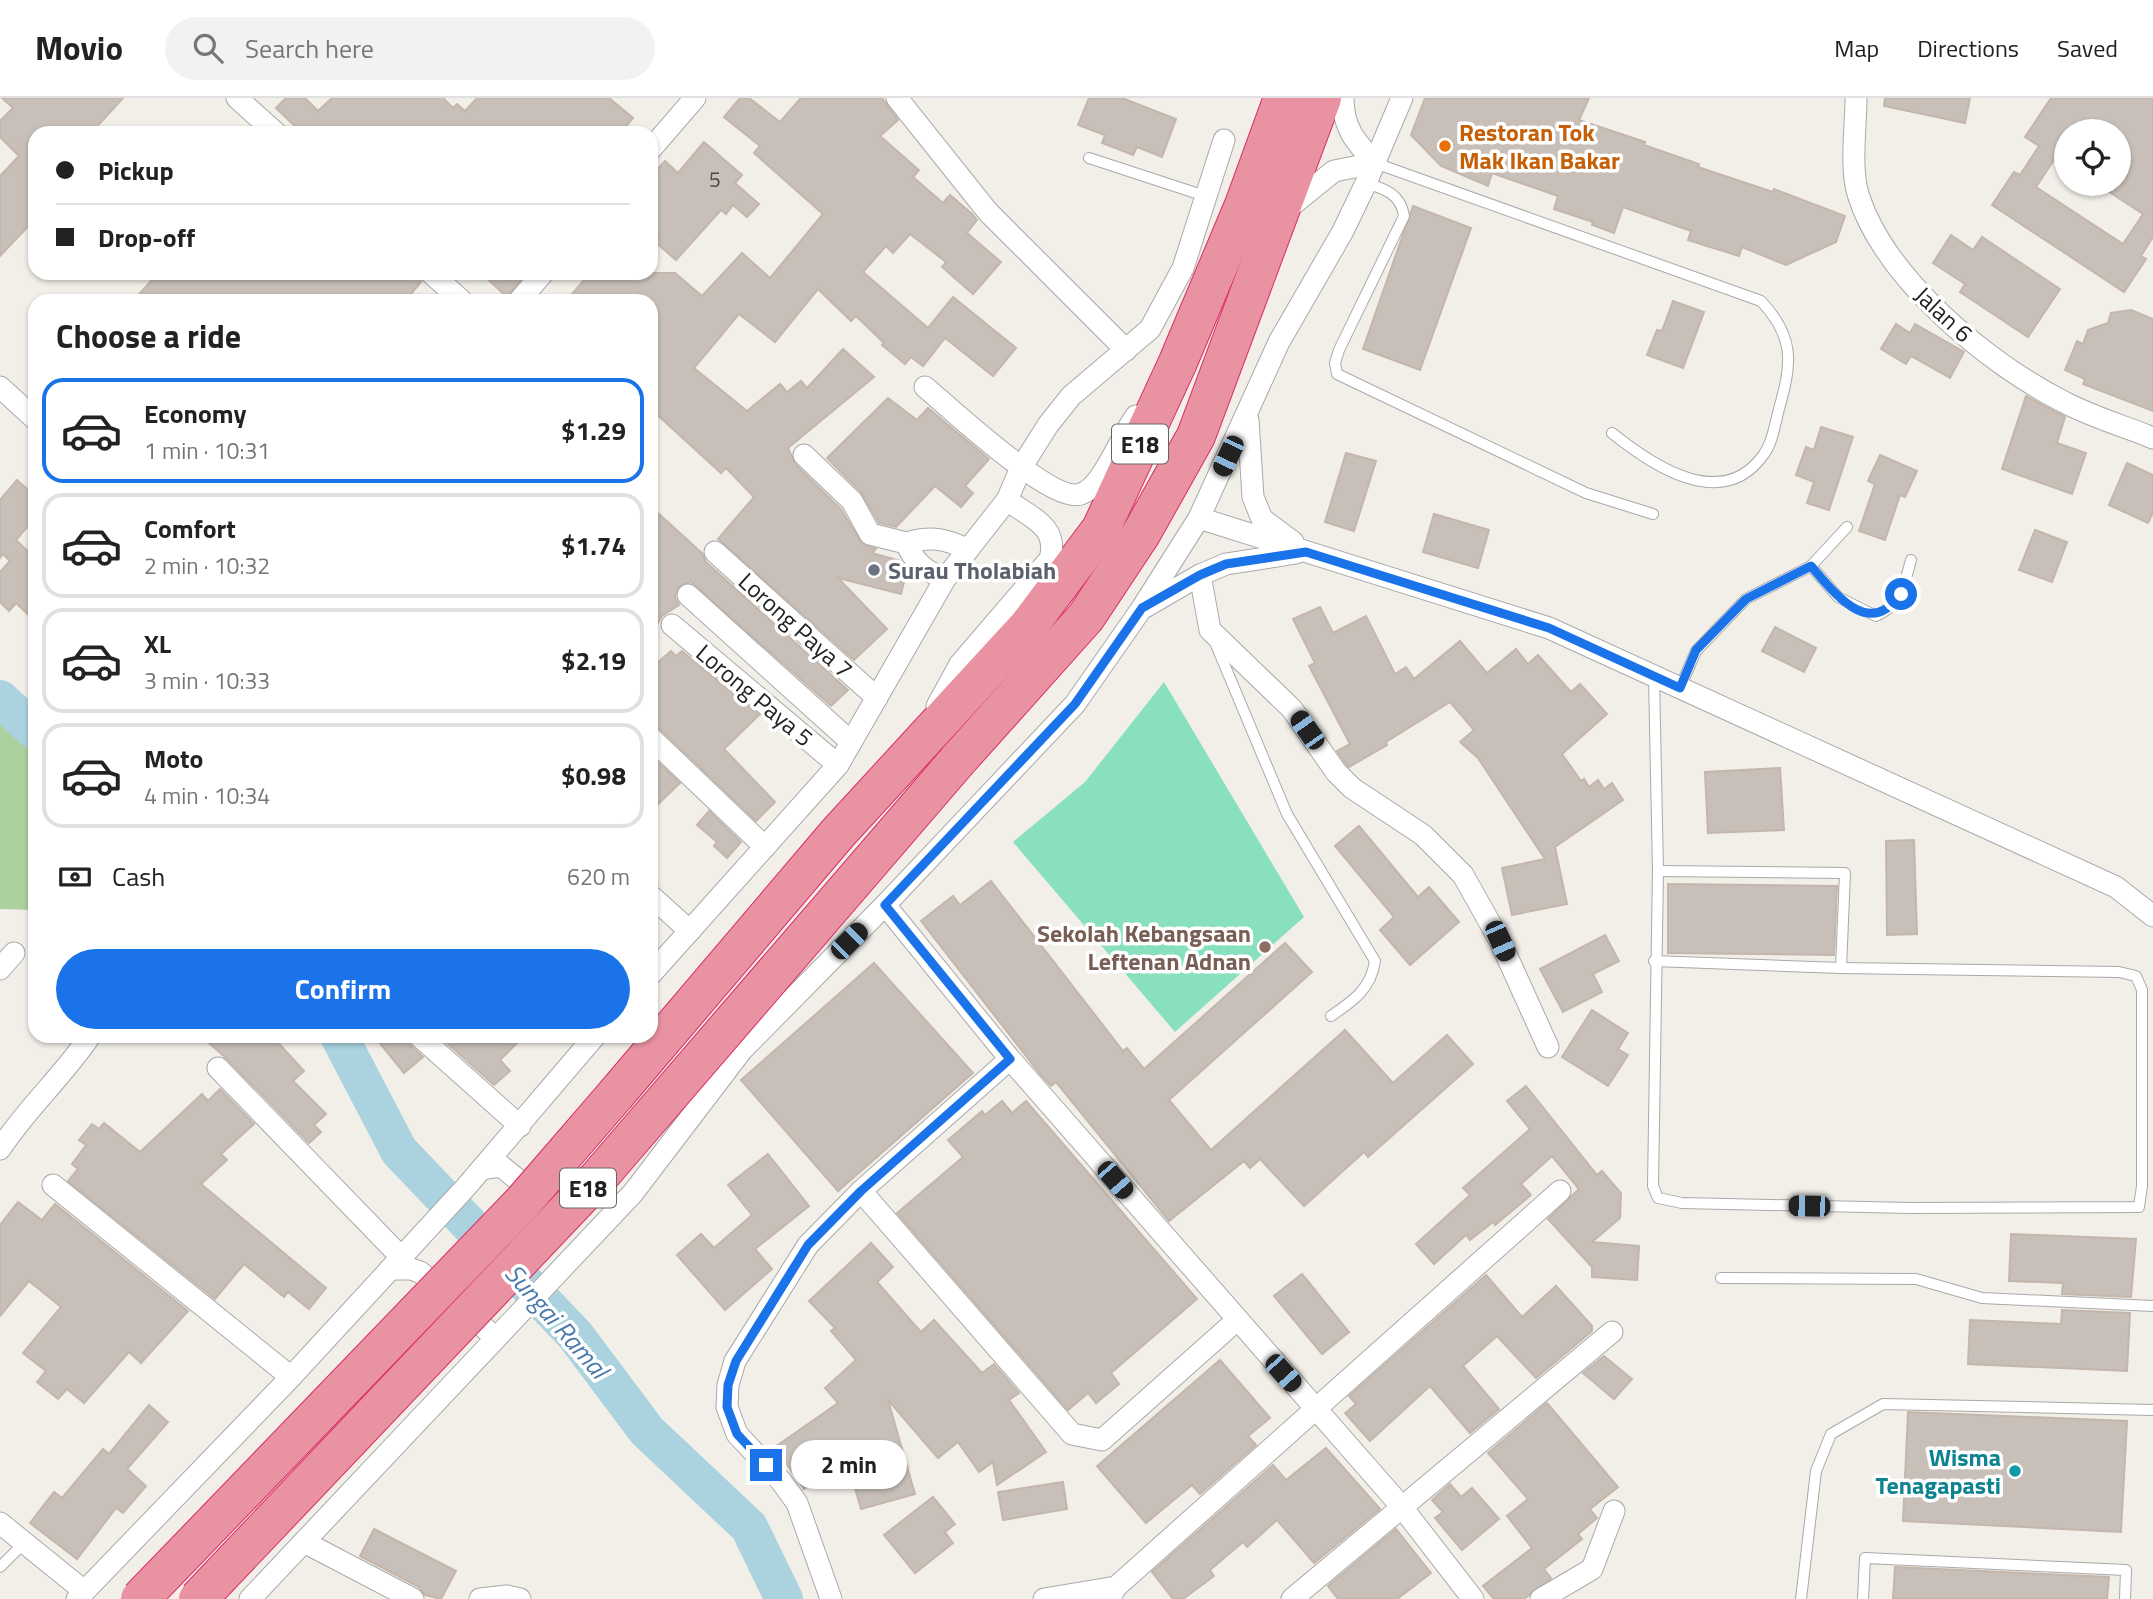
<!DOCTYPE html>
<meta charset="utf-8">
<style>
body{margin:0;font-family:"Titillium Web",sans-serif;background:#f2f2f2;color:#222;height:100vh;display:flex;flex-direction:column;font-size:26px;white-space:nowrap}
*{box-sizing:border-box;margin:0}
p{font-size:23px;color:#767676}
.icon{flex:none;width:38px;height:38px;fill:none;stroke:currentColor;stroke-width:2;stroke-linecap:round;stroke-linejoin:round}
.map{position:relative;flex:1;overflow:hidden}
.details{position:absolute;left:28px;top:196px;width:630px;height:749px;display:flex;flex-direction:column;background:#fff;border-radius:21px;box-shadow:0 2px 5px #0004}
.details>*{flex:none}
.hud{position:absolute;left:28px;top:28px;width:630px;height:154px;border-radius:21px;box-shadow:0 2px 5px #0004;display:grid;align-content:center;height:154px;padding:0 28px;background:#fff}
.tools{position:absolute;left:2054px;top:21px;display:grid;gap:14px}
.tools a{display:grid;place-items:center;width:77px;height:77px;border-radius:50%;background:#fff;box-shadow:0 2px 5px #0004;font-size:35px}
.end{position:absolute;width:32px;height:32px;margin:-16px;border:9px solid #1a73e8;background:#fff;box-shadow:0 0 0 4px #fff}
.from{border-radius:50%}
.bubble{position:absolute;height:49px;border-radius:24px;background:#fff;box-shadow:0 2px 5px #0004;font-size:23px;font-weight:700;line-height:49px;text-align:center}
.car{position:absolute;width:21px;height:42px;margin:-21px -10px;border-radius:9px;box-shadow:0 0 5px 2px #0007;background:linear-gradient(#222 24%,#8ab4d8 0 40%,#222 0 76%,#8ab4d8 0 86%,#222 0)}
.hud b{display:flex;align-items:center;gap:24px;height:66px;font-size:26px}
.hud b+b{border-top:2px solid #e0e0e0}
.hud i{width:18px;height:18px;background:#222}
ul{padding:0;list-style:none}
li{display:flex;align-items:center;gap:21px;height:105px;margin:0 14px 10px;padding:0 14px;border:4px solid #e0e0e0;border-radius:21px}
li div{flex:1}
li b{display:block;font-size:26px}
li em{font-style:normal;font-weight:700}
li.on{border-color:#1a73e8}
li>.icon{width:63px;height:63px;stroke-width:1.5}
h2{padding:0 28px;font-size:32px;line-height:84px}
.pay{display:flex;align-items:center;gap:18px;height:77px;padding:0 28px;font-size:26px}
.pay p{margin-inline-start:auto}
.action{display:flex;gap:14px;margin-top:auto;padding:14px 28px}
.action a{flex:1;height:80px;border-radius:42px;background:#1a73e8;color:#fff;font-size:28px;font-weight:700;line-height:80px;text-align:center}
header{display:flex;align-items:center;gap:42px;box-sizing:border-box;height:98px;padding:0 35px;background:#fff;border-bottom:2px solid #e0e0e0}
header strong{font-size:33px}
nav{display:flex;gap:38px;margin-inline-start:auto;font-size:24px}
.search{width:490px;height:63px;background:#f2f2f2;display:flex;align-items:center;gap:18px;box-sizing:border-box;padding:0 24px;border-radius:38px;color:#767676;font-size:26px}
.map>svg:first-child{display:block}
</style>
<header>
<strong>Movio</strong>
<div class="search"><svg class="icon" aria-label="search" viewBox="0 0 24 24"><circle cx="10" cy="10" r="6"/><path d="M15 15l6 6"/></svg>Search here</div>
<nav><a>Map</a><a>Directions</a><a>Saved</a></nav>
</header>
<div class="map">
<svg width="2153" height="1501" viewBox="0 0 2153 1501">
<rect width="100%" height="100%" fill="#f2efe9"/>
<path fill="#add19e" d="M0,624l35,32v156l-35,-1z"/>
<path fill="#88e0be" d="M1164,584l140,235 -129,115 -162,-190 72,-60z"/>
<g fill="none" stroke-linecap="round" stroke-linejoin="round">
<g stroke="#aad3df" stroke-width="38">
<path d="M0,601l35,32"/>
<path d="M339,938l60,115 176,184 72,96 102,96 35,72"/>
</g>
</g>
<g fill="#c7bfb8" stroke="#c4b6ab" stroke-width="2" fill-rule="evenodd">
<path d="M2,0h121l-32,35h-56v86l-35,37v-80l19,-20 -19,-19v-16l13,-13z"/>
<path d="M286,0h19l13,13 14,-13h111l10,10 4,-4 8,7 12,-13h132l24,20 -12,15h-319l-26,-25z"/>
<path d="M740,0h9l31,24 21,-24h81l16,22 -18,16 39,34 -6,7 30,26 7,-8 22,19 5,6 -10,13 34,29 -28,32 -31,-27 4,-5 -36,-28 -17,19 -7,-7 -23,26 65,56 25,-31 63,51 -23,28 -48,-38 -22,28 -12,-9 -6,7 -23,-19 2,-2 -28,-27 -5,5 -33,-32 -43,53 -36,-28 -45,54 53,43 33,-27 7,8 14,-11 6,7 36,-39 31,28 -86,71 7,16 46,45 21,35 14,5 -4,4 29,8 6,9 -6,24 -63,-16 49,51 -33,31 -136,-121 36,-42 -28,-29 -5,5 -70,-64v-108h-85l24,-28h85l27,23 40,-43 28,25 53,-64 -69,-61 6,-7 -36,-29z"/>
<path d="M1089,0h33l54,21 -14,38 -25,-10 -4,8 -31,-12 3,-8 -27,-10z"/>
<path d="M1425,0h164l-10,22 66,22 -1,3 55,19 -1,3 75,25 1,-3 71,27 -9,26 -50,23 -44,-18 -3,9 -51,-16 3,-9 -68,-24 -9,26 -22,-8 1,-3 -39,-13 4,-13 -66,-23 -4,13 -47,-20 -30,-31z"/>
<path d="M1885,0h85l-5,25 -81,-17z"/>
<path d="M2051,0h102v139l-12,19 5,3 -22,33 -132,-87 22,-33 6,3 19,-29 -14,-9zM2067,33h52v53h-22l46,30 -20,30 -87,-57 20,-30 11,7z"/>
<path d="M704,44l38,33 -7,8 24,21 -12,13 -14,-12 -7,9 -5,-4 -45,50 -22,-19 6,-6 -9,-8v-50l14,-16 13,12z"/>
<path d="M1413,108l58,22 -51,142 -57,-21z"/>
<path d="M1951,137l22,15 9,-13 78,52 -32,48 -68,-45 5,-8 -32,-21z"/>
<path d="M158,175h260l3,9 -16,19h-272z"/>
<path d="M481,175h45l-19,24z"/>
<path d="M1673,203l31,11 -21,56 -36,-13 10,-25 5,1z"/>
<path d="M2131,212l22,9v92l-70,-27 2,-5 -20,-9 12,-29 6,3 5,-14 20,-7 3,-10z"/>
<path d="M1896,226l14,9 5,-9 49,28 -14,26 -39,-22 -5,8 -25,-15z"/>
<path d="M2026,298l39,21 -8,26 29,10 -14,41 -70,-25z"/>
<path d="M888,300l29,22 11,-12 61,51 -24,27 8,7 -12,14 -26,-21 -39,41 -17,-4 -18,-31 -34,-34z"/>
<path d="M1821,329l32,10 -24,73 -22,-7 7,-21 -18,-7 10,-28 8,3z"/>
<path d="M1346,355l30,8 -22,70 -29,-9z"/>
<path d="M1880,357l37,16 -12,26 -5,-2 -15,45 -26,-9 16,-47 -7,-3z"/>
<path d="M2127,365l26,12v37l-5,11 -39,-18z"/>
<path d="M17,382l18,16v22l-19,22 19,18v63l-19,-18 -7,8 -9,-9v-30l10,-11 -7,-7 -3,4v-58z"/>
<path d="M659,416l43,39 4,9 142,128 -17,16 -140,-124 -13,5 -3,11 4,7 -17,11 -11,19v-68l7,-8 -7,-6v-30z"/>
<path d="M1434,416l55,16 -11,38 -55,-16z"/>
<path d="M2035,432l32,12 -15,40 -33,-12z"/>
<path d="M1320,509l13,26 33,-17 29,58 11,-7 8,12 46,-38 27,32 29,-24 12,15 10,-9 33,37 9,-8 27,30 -45,40 19,27 3,-2 5,8 9,-7 6,9 8,-6 11,17 -68,47 12,57 -55,11 -10,-47 43,-9 -67,-101 -18,-16 14,-12 -24,-28 -64,40 1,3 -38,22 -3,-3 -9,-13 13,-7 -41,-78 6,-3 -22,-44z"/>
<path d="M1775,529l41,21 -12,24 -42,-21z"/>
<path d="M671,553l5,5 6,-5 77,64 -35,34 51,53 -19,19 -96,-92 -9,-4v-57z"/>
<path d="M651,658l29,27 -29,28z"/>
<path d="M1780,670l4,62 -76,3 -3,-61z"/>
<path d="M709,713l32,31 -14,16 -13,-12 3,-4 -20,-17z"/>
<path d="M1359,728l59,71 11,-10 30,35 -49,43 -30,-35 14,-13 -59,-71z"/>
<path d="M1914,742l3,94 -30,1 -1,-94z"/>
<path d="M991,783l132,170 4,-3 17,21 141,-126 27,29 -143,128 42,50 134,-120 48,53 54,-48 26,29 -105,93 -4,-5 -60,54 -44,-47 -10,9 -6,-7 -75,60 -113,-139 -5,4 -11,-12 -119,-153 32,-25 7,9z"/>
<path d="M1668,786l169,2 -3,69 -166,-2z"/>
<path d="M1605,837l14,26 -26,13 9,18 -39,20 -23,-43z"/>
<path d="M874,865l99,110 -135,118 -97,-111z"/>
<path d="M1592,912l36,23 -10,16 10,6 -20,31 -46,-29z"/>
<path d="M201,938h71l32,35 -11,10 33,33 -12,11 7,7 -12,11 -82,-84z"/>
<path d="M374,938h32l4,9 13,12 -19,16z"/>
<path d="M439,938h85l-24,24 10,11 -16,14z"/>
<path d="M1526,988l71,89 5,-4 19,22 -1,25 -28,24 47,4 -2,34 -45,-3v-10l-44,-48 31,-30 -27,-33 -31,28 10,11 -36,30 -2,-3 -23,18 -4,-5 -32,29 -18,-20 54,-49 -7,-7 67,-59 -23,-28z"/>
<path d="M220,991l34,35 -33,30 6,6 -26,24 125,104 -17,21 -21,-17 -4,5 -40,-33 -29,35 -147,-118 10,-12 -6,-5 14,-19 -7,-5 13,-16 7,5 5,-6 36,29 62,-58 6,7z"/>
<path d="M1002,1003l10,12 14,-12 171,198 -86,74 8,11 -23,19 -8,-10 -20,17 -171,-197 66,-56 -15,-17 34,-29 3,4z"/>
<path d="M768,1056l41,52 -54,43 17,20 -47,41 -48,-55 24,-21 13,14 38,-33 -24,-30z"/>
<path d="M18,1104l24,18 13,-16 133,107 -47,52 -12,-11 -45,51 -17,-14 -9,10 -21,-17 9,-11 -23,-18 38,-46 -32,-26 -29,35v-91z"/>
<path d="M2011,1136l125,5 -5,58 -69,-3 1,-11 -54,-2z"/>
<path d="M871,1145l22,24 -16,15 44,50 13,-12 48,53 12,-9 25,29 -10,7 37,52 -49,33 -4,-23 -14,10 -21,-30 -20,16 -50,-58 27,94 -54,15 -14,-49 -43,29 -29,-42 63,-44 -13,-15 31,-28 -25,-29 4,-3 -26,-27z"/>
<path d="M1302,1176l47,58 -27,22 -48,-58z"/>
<path d="M1486,1177l36,42 34,-31 36,40v5l-56,47 -39,-42 -34,30 36,43 -29,24 -40,-47 -60,55 -25,-28 11,-9 -7,-8z"/>
<path d="M2062,1212l68,3 -3,58 -159,-7 2,-44 91,4z"/>
<path d="M1604,1258l28,23 -18,20 -31,-26z"/>
<path d="M1220,1262l50,58 -22,18 8,9 -56,49 -8,-9 -46,38 -49,-57z"/>
<path d="M1547,1305l71,84 -28,22 7,9 -19,16 4,5 -38,30 7,9 -27,21h-30l-11,-13 49,-38 -25,-32 21,-17 -40,-46z"/>
<path d="M149,1307l19,17 -41,47 19,17 -23,27 -7,-5 -39,51 -47,-36 24,-31 8,6 41,-49 6,5z"/>
<path d="M1908,1314l219,9 -6,111 -218,-11z"/>
<path d="M1326,1350l54,61 -66,54 -37,-43 -30,27 -4,-5 -33,28 4,6 -31,23h-10l-21,-27 121,-107 13,15z"/>
<path d="M1063,1384l4,27 -64,11 -5,-28z"/>
<path d="M1450,1386l11,13 11,-9 27,31 -37,31 -27,-32 8,-6 -11,-12z"/>
<path d="M933,1399l22,27 -10,8 8,11 -38,30 -31,-38z"/>
<path d="M374,1431l82,42 -15,28 -16,-4 -6,-8 -59,-31z"/>
<path d="M1396,1431l35,44 -34,26h-59l-10,-13z"/>
<path d="M1895,1469l214,10 -2,22h-214z"/>
</g>
<g fill="none" stroke-linecap="round" stroke-linejoin="round">
<defs>
<g id="service">
<path d="M1089,60l116,38"/>
<path d="M1375,65l386,138c34,36 31,62 18,108 -4,14 -6,33 -15,45 -41,59 -111,12 -152,-21"/>
<path d="M1366,85c19,6 35,11 38,33l-65,134 -4,13 2,11 249,119 67,21"/>
<path d="M1811,468l27,31 38,19c25,-11 28,-31 35,-56"/>
<path d="M1214,542l73,174 88,147c-4,28 -22,40 -44,55"/>
<path d="M1654,579l4,194 -5,315 5,12 24,5 228,5 229,-1 3,-21v-196l-6,-14 -17,-4 -278,-4"/>
<path d="M1680,590l16,-37 50,-52 65,-33 36,-39"/>
<path d="M1654,863l187,7 4,-95 -187,-2"/>
<path d="M1721,1180l195,1 66,19 171,8"/>
<path d="M0,1469l24,-24"/>
<path d="M1801,1501l15,-128 15,-37 52,-30 270,6"/>
<path d="M1863,1501l2,-41 261,12 -1,29"/>
</g>
<g id="minor">
<path d="M237,0l39,35"/>
<path d="M897,0l91,114 138,138"/>
<path d="M1343,0c0,30 12,43 32,65"/>
<path d="M1856,0c0,27 -6,70 2,96 26,84 130,170 206,208 28,15 60,24 89,36"/>
<path d="M651,51l44,-51"/>
<path d="M1287,111l47,-38 41,-8"/>
<path d="M431,175l31,28"/>
<path d="M519,203l24,-28"/>
<path d="M0,289l35,32"/>
<path d="M925,289c25,21 127,117 156,107 22,-7 40,-59 55,-78"/>
<path d="M1248,322l5,77 9,22 31,23"/>
<path d="M804,357l48,46 18,33 36,9c9,20 19,28 39,36"/>
<path d="M1199,420l350,110 567,259 37,29"/>
<path d="M906,445c25,-7 39,-5 62,7"/>
<path d="M715,454l162,146"/>
<path d="M1200,477l10,55 82,79 44,63 16,16 71,47 40,40 37,66 48,106"/>
<path d="M688,497l163,147"/>
<path d="M1145,509l55,-32 26,-11 70,-11"/>
<path d="M672,527l166,140"/>
<path d="M937,608l23,-42 90,-105c9,-33 -19,-41 -43,-59"/>
<path d="M651,640l114,109"/>
<path d="M651,798l39,35"/>
<path d="M885,807l125,154 391,447 72,93"/>
<path d="M0,871l14,-16"/>
<path d="M651,876l187,-209 107,-186 62,-79 14,-32 27,-43 23,-29 79,-67 33,-61 41,-128"/>
<path d="M419,938l101,90"/>
<path d="M218,970l183,189"/>
<path d="M0,1051c27,-41 63,-73 90,-113"/>
<path d="M482,1071l19,-3 38,31"/>
<path d="M53,1087l238,192"/>
<path d="M861,1093l211,243 30,6 135,-120"/>
<path d="M390,1171h21l9,3 76,66"/>
<path d="M0,1425l84,68"/>
<path d="M304,1444l109,57"/>
<path d="M77,1501l214,-222 175,-190 129,-151"/>
<path d="M250,1501l383,-406 109,-143 143,-145 190,-201 67,-96 57,-90 80,-176 64,-111 23,-48 36,-85"/>
<path d="M480,1501l27,-3 13,3"/>
<path d="M831,1501l-34,-96 -16,-22 -44,-47 -10,-27 1,-22 7,-24 73,-116 53,-54 149,-132"/>
<path d="M1044,1501l72,-12"/>
<path d="M1109,1501l7,-12 444,-396"/>
<path d="M1292,1501l320,-267"/>
<path d="M1541,1501l51,-30 22,-58"/>
</g>
<g id="motorway">
<path d="M958,662l128,-143 55,-83 55,-98 126,-338"/>
<path d="M617,995l221,-260 191,-208 72,-96 77,-167 66,-157 39,-107"/>
</g>
</defs>
<use href="#service" stroke="#a9a9a9" stroke-width="12"/>
<use href="#minor" stroke="#a9a9a9" stroke-width="23"/>
<use href="#motorway" stroke="#dc2a67" stroke-width="40"/>
<use href="#service" stroke="#fff" stroke-width="10"/>
<use href="#minor" stroke="#fff" stroke-width="21"/>
<use href="#motorway" stroke="#e892a2" stroke-width="38"/>
<defs>
<g id="motorway-bridge">
<path d="M140,1501l382,-396 95,-110"/>
<path d="M198,1501l400,-421 360,-418"/>
</g>
</defs>
<use href="#motorway-bridge" stroke="#dc2a67" stroke-width="40" stroke-linecap="butt"/>
<use href="#motorway-bridge" stroke="#e892a2" stroke-width="38"/>
</g>
<g fill="none" stroke-linecap="round" stroke-linejoin="round">
<path stroke="#1a73e8" stroke-width="9" d="M766,1367l-29,-31 -10,-27 1,-22 8,-24 72,-116 53,-54 149,-132 -125,-154 190,-201 67,-96 58,-33 26,-11 80,-12 243,76 131,60 16,-38 50,-51 65,-33c25,29 58,73 90,28"/>
</g>
<circle fill="#e8710a" stroke="#fff" stroke-width="2.5" cx="1445" cy="48" r="7"/>
<circle fill="#6b7280" stroke="#fff" stroke-width="2.5" cx="874" cy="472" r="7"/>
<circle fill="#8d6e63" stroke="#fff" stroke-width="2.5" cx="1265" cy="849" r="7"/>
<circle fill="#0f9aa8" stroke="#fff" stroke-width="2.5" cx="2015" cy="1373" r="7"/>
<g text-anchor="middle" dominant-baseline="central" stroke-width="7" stroke-linejoin="round" paint-order="stroke">
<g font-size="21" fill="#4b4948">
<text x="715" y="81">5</text>
</g>
<g fill="#fff" stroke="#646464" stroke-width="2">
<rect x="1112" y="326.5" width="56" height="39" rx="5"/>
<rect x="560" y="1070.5" width="56" height="39" rx="5"/>
</g>
<g font-size="23" font-weight="bold" fill="#222">
<text x="1140" y="346">E18</text>
<text x="588" y="1090">E18</text>
</g>
<g font-size="24" font-weight="bold" fill="#c56008" stroke="#fff" text-anchor="start">
<text x="1459" y="34">Restoran Tok<tspan x="1459" dy="28">Mak Ikan Bakar</tspan></text>
</g>
<g font-size="24" fill="#222" stroke="#fff">
<text transform="translate(1944 216) rotate(43)">Jalan 6</text>
<text transform="translate(796 527) rotate(42)">Lorong Paya 7</text>
<text transform="translate(755 597) rotate(40)">Lorong Paya 5</text>
</g>
<g font-size="24" font-weight="bold" fill="#5b616d" stroke="#fff" text-anchor="start">
<text x="888" y="472">Surau Tholabiah</text>
</g>
<g font-size="24" font-weight="bold" fill="#785e54" stroke="#fff" text-anchor="end">
<text x="1251" y="835">Sekolah Kebangsaan<tspan x="1251" dy="28">Leftenan Adnan</tspan></text>
</g>
<g font-size="24" font-weight="bold" fill="#0d838f" stroke="#fff" text-anchor="end">
<text x="2001" y="1359">Wisma<tspan x="2001" dy="28">Tenagapasti</tspan></text>
</g>
<g font-size="26" font-style="italic" fill="#4a7aab" stroke="#fff">
<text transform="translate(557 1223) rotate(49)">Sungai Ramal</text>
</g>
</g>
</svg>
<div class="tools">
<a><svg class="icon" aria-label="locate" viewBox="0 0 24 24"><circle cx="12" cy="12" r="6"/><path d="M12 2v4M12 18v4M2 12h4M18 12h4"/></svg></a>
</div>
<i class="end from" style="left:1901px;top:496px"></i>
<i class="end" style="left:766px;top:1367px"></i>
<div class="bubble" style="left:791px;top:1342px;width:116px">2 min</div>
<i class="car" style="left:1228px;top:358px;rotate:205deg"></i>
<i class="car" style="left:1307px;top:632px;rotate:325deg"></i>
<i class="car" style="left:849px;top:843px;rotate:45deg"></i>
<i class="car" style="left:1500px;top:843px;rotate:156deg"></i>
<i class="car" style="left:1115px;top:1082px;rotate:139deg"></i>
<i class="car" style="left:1809px;top:1108px;rotate:271deg"></i>
<i class="car" style="left:1283px;top:1275px;rotate:138deg"></i>
<div class="hud">
<b><i class="from"></i>Pickup</b>
<b><i></i>Drop-off</b>
</div>
<section class="details">
<h2>Choose a ride</h2>
<ul>
<li class="on"><svg class="icon" aria-label="car" viewBox="0 0 24 24"><path d="M5 17H2v-5l4-1 3-4h7l3 4 3 1v5h-3M9 17h6M6 11h13"/><circle cx="7" cy="17" r="2"/><circle cx="17" cy="17" r="2"/></svg><div><b>Economy</b><p>1 min · 10:31</p></div><em>$1.29</em></li>
<li><svg class="icon" aria-label="car" viewBox="0 0 24 24"><path d="M5 17H2v-5l4-1 3-4h7l3 4 3 1v5h-3M9 17h6M6 11h13"/><circle cx="7" cy="17" r="2"/><circle cx="17" cy="17" r="2"/></svg><div><b>Comfort</b><p>2 min · 10:32</p></div><em>$1.74</em></li>
<li><svg class="icon" aria-label="car" viewBox="0 0 24 24"><path d="M5 17H2v-5l4-1 3-4h7l3 4 3 1v5h-3M9 17h6M6 11h13"/><circle cx="7" cy="17" r="2"/><circle cx="17" cy="17" r="2"/></svg><div><b>XL</b><p>3 min · 10:33</p></div><em>$2.19</em></li>
<li><svg class="icon" aria-label="car" viewBox="0 0 24 24"><path d="M5 17H2v-5l4-1 3-4h7l3 4 3 1v5h-3M9 17h6M6 11h13"/><circle cx="7" cy="17" r="2"/><circle cx="17" cy="17" r="2"/></svg><div><b>Moto</b><p>4 min · 10:34</p></div><em>$0.98</em></li>
</ul>
<div class="pay"><svg class="icon" aria-label="cash" viewBox="0 0 24 24"><path d="M3 7h18v10H3z"/><circle cx="12" cy="12" r="2"/></svg>Cash<p>620 m</p></div>
<div class="action"><a>Confirm</a></div>
</section>
</div>
